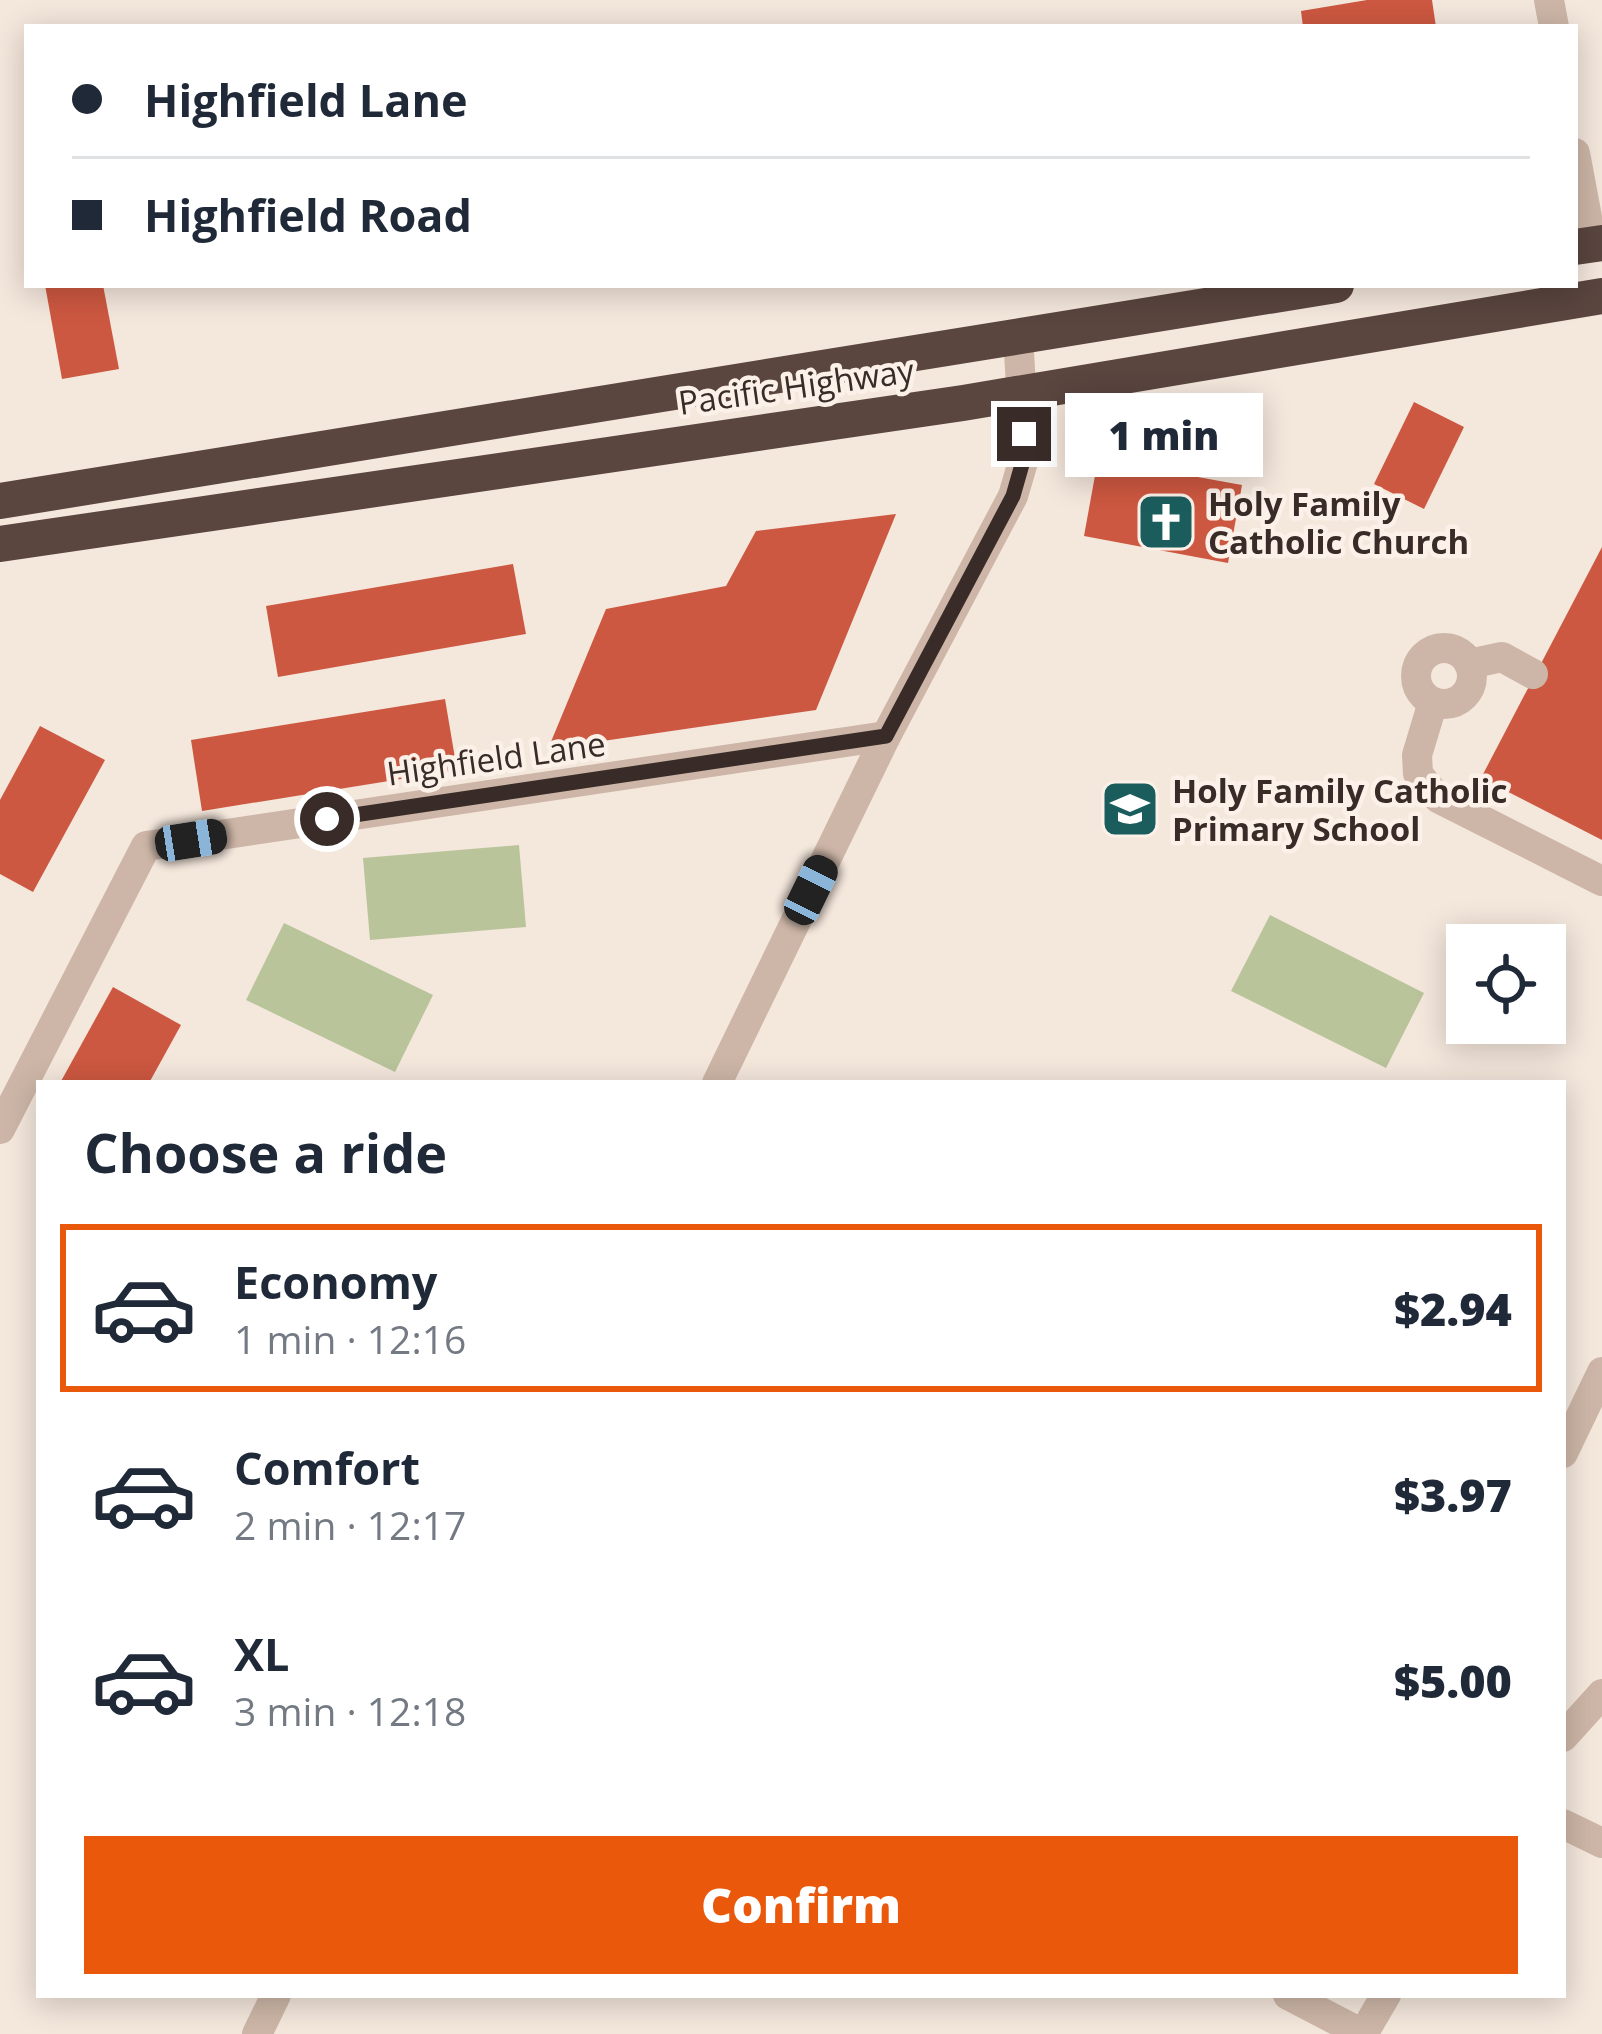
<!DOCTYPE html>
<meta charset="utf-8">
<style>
body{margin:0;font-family:"Open Sans",sans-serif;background:#f2f2f3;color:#1f2937;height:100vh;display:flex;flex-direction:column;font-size:45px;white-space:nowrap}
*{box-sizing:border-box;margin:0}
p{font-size:39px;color:#747a83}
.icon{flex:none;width:66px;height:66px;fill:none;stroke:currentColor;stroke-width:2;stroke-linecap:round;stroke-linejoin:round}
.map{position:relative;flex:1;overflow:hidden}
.side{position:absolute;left:36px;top:1080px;width:1530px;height:918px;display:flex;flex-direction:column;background:#fff;border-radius:0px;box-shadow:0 6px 30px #0003}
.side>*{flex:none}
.guide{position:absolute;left:24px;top:24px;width:1554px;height:264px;border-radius:0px;box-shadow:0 6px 30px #0003;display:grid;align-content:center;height:264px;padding:0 48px;background:#fff}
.controls{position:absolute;left:1446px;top:924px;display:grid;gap:24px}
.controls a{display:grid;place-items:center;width:120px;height:120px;border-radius:0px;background:#fff;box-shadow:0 6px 30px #0003;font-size:60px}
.end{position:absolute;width:54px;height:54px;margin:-27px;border:15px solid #392c28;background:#fff;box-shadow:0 0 0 6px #fff}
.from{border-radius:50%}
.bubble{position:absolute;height:84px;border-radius:0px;background:#fff;box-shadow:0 6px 30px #0003;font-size:39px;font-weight:800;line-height:84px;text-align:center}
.car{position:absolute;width:36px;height:72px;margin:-36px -18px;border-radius:15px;box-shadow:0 0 9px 3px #0007;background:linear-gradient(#222 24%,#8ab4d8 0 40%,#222 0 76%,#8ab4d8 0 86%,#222 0)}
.guide b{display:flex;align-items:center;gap:42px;height:114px;font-size:45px}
.guide b+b{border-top:3px solid #e0e1e3}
.guide i{width:30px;height:30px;background:#1f2937}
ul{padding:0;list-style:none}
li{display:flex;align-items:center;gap:36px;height:168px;margin:0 24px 18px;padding:0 24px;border:6px solid transparent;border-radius:0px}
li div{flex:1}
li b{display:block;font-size:45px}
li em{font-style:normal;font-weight:800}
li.current{border-color:#ea580c}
li>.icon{width:108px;height:108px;stroke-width:1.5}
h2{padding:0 48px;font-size:54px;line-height:144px}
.button{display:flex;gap:24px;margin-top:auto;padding:24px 48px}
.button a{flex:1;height:138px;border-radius:0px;background:#ea580c;color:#fff;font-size:48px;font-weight:800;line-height:138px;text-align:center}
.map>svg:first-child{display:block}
</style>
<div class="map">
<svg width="1602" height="2034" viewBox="0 0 1602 2034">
<rect width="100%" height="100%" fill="#f4e7dc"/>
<g fill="#b9c49b">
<path d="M519,845l7,82 -156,13 -7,-82z"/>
<path d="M1270,915l154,78 -38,75 -155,-77z"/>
<path d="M284,923l149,72 -38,77 -149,-72z"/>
</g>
<g fill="#cd5841">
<path d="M1367,0h65l4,27h-133l-2,-16z"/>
<path d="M45,285h58l16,84 -57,10z"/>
<path d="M1414,402l50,25 -40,82 -50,-25z"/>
<path d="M1098,459l144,26 -14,78 -144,-27z"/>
<path d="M896,514l-80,196 -268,39 58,-140 120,-23 30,-55z"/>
<path d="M1602,547v293l-121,-62z"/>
<path d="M513,564l13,70 -248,43 -12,-71z"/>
<path d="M445,699l12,71 -255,41 -11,-71z"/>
<path d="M40,726l65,34 -72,132 -33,-18v-74z"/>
<path d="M113,987l68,38 -32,58h-89z"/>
</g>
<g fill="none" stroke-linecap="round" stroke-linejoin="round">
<g stroke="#cdb6a7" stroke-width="30">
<path d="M1549,0l5,27"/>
<path d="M1575,153l17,91"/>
<circle cx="1444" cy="676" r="28"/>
<path d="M1469,664l33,-7 31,17"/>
<path d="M1433,702l-16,53 1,19 20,24 164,83"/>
<path d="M717,1083l169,-347 127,-240 12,-41 -7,-120"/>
<path d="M0,1129l146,-283 740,-110"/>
<path d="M1563,1453l39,-81"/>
<path d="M1563,1737l39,-43"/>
<path d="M1563,1824l39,19"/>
<path d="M1288,1995l75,39"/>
<path d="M257,2034l19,-39"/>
<path d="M1363,2034l23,-39"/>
</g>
<g stroke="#5a453f" stroke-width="36">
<path d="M1575,247l27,-4"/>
<path d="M0,501l1336,-216"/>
<path d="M0,544l963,-141 639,-107"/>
</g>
</g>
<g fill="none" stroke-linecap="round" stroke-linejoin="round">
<path stroke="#392c28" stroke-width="15" d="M327,819l559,-83 127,-240 12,-42 -1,-20"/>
</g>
<defs>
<symbol id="church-square" viewBox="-11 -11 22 22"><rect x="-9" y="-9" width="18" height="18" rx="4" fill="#1b5d5d" stroke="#fbf1e9"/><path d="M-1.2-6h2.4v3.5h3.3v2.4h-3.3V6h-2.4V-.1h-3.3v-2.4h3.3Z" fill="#fff"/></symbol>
<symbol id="school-square" viewBox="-11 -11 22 22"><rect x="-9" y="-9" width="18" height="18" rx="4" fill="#1b5d5d" stroke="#fbf1e9"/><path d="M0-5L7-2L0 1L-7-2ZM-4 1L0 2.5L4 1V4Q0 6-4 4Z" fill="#fff"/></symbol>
</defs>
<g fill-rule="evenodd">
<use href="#church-square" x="1133" y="489" width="66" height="66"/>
<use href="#school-square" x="1097" y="776" width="66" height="66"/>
</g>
<g text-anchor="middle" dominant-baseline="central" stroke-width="9" stroke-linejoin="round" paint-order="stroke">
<g font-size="33" fill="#392c28" stroke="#fbf1e9">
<text transform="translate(796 386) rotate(-8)">Pacific Highway</text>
<text transform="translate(496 758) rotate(-8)">Highfield Lane</text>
</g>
<g font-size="33" font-weight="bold" fill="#392c28" stroke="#fbf1e9" text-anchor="start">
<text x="1208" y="503">Holy Family<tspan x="1208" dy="38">Catholic Church</tspan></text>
<text x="1172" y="790">Holy Family Catholic<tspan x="1172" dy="38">Primary School</tspan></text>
</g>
</g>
</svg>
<div class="controls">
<a><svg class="icon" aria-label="locate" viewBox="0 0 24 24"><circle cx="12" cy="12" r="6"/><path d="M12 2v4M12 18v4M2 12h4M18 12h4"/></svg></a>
</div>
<i class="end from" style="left:327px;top:819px"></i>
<i class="end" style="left:1024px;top:434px"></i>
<div class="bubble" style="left:1065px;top:393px;width:198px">1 min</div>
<i class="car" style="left:191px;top:840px;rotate:81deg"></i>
<i class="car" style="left:811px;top:890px;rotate:26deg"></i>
<div class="guide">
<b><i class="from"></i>Highfield Lane</b>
<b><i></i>Highfield Road</b>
</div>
<section class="side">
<h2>Choose a ride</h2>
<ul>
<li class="current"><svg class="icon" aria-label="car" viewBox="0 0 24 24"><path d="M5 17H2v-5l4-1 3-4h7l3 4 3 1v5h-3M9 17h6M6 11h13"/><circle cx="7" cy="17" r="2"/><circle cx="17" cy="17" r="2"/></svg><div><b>Economy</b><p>1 min · 12:16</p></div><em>$2.94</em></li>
<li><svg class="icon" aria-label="car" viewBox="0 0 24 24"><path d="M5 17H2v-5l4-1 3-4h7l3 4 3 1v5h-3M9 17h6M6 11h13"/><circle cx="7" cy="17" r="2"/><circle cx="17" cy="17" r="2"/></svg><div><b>Comfort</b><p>2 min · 12:17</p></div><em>$3.97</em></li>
<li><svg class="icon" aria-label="car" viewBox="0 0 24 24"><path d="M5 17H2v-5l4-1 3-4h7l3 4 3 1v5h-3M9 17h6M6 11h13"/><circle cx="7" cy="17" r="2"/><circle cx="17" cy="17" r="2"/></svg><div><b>XL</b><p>3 min · 12:18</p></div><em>$5.00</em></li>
</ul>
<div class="button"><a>Confirm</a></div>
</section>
</div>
